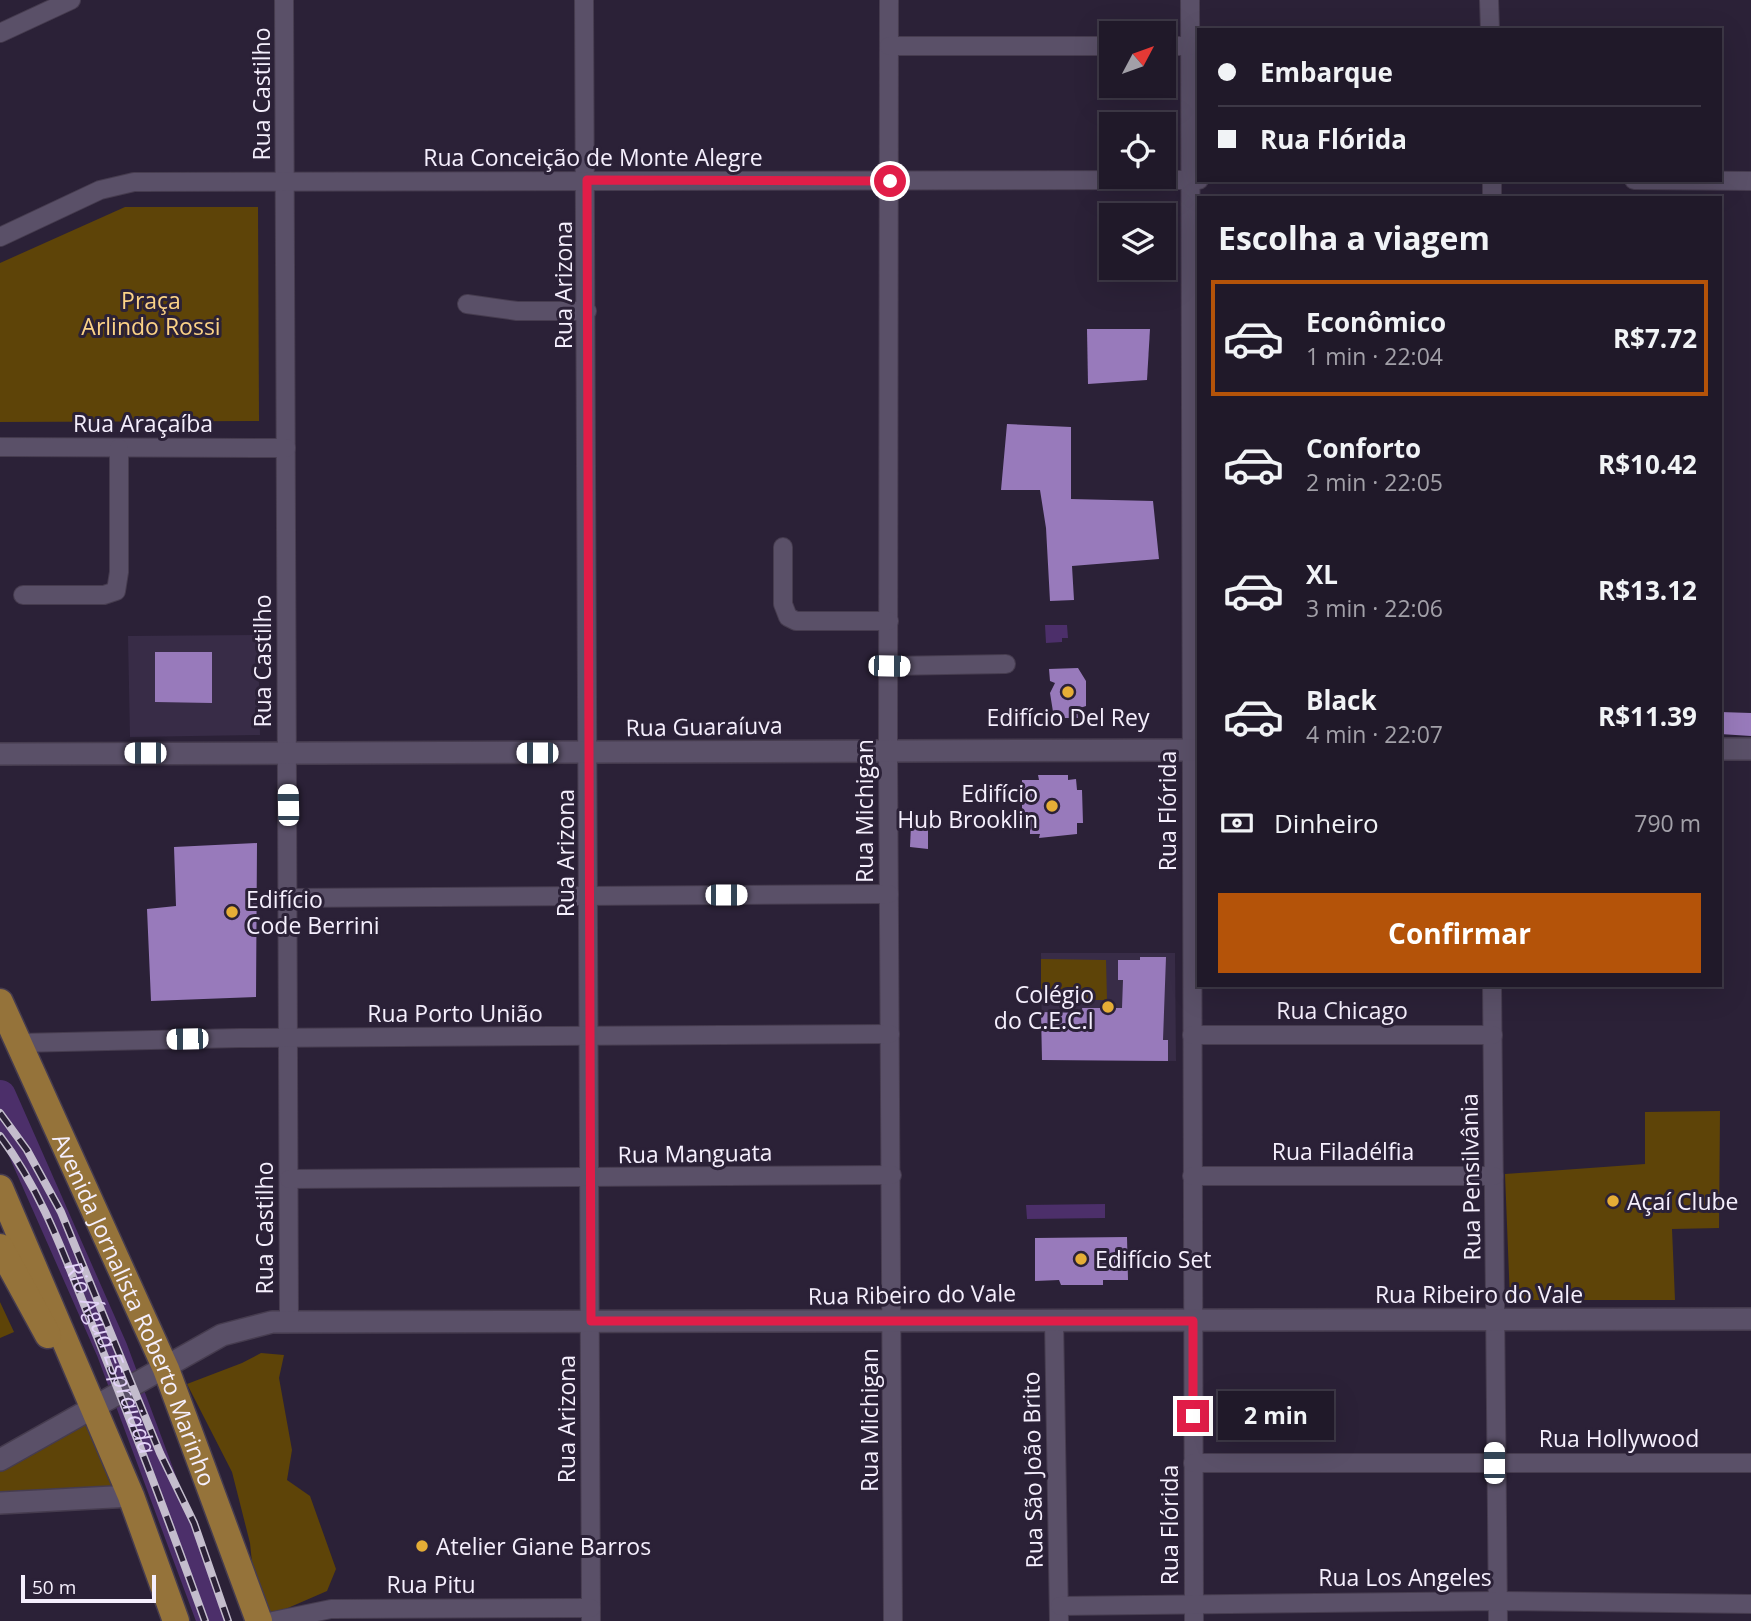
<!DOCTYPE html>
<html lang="pt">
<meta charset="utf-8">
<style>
body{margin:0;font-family:"Open Sans",sans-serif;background:#2d2635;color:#f1f3f6;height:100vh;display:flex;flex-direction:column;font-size:26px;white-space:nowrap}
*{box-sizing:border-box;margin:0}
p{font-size:23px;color:#a2a0a8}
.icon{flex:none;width:38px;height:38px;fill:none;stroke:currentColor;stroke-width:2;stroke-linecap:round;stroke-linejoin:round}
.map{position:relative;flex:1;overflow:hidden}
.details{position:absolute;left:1197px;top:196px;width:525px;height:791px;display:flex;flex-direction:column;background:#201929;border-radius:0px;box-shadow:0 7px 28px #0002,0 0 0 2px #3d3846}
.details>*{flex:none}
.top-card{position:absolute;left:1197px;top:28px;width:525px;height:154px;border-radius:0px;box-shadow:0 7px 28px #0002,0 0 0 2px #3d3846;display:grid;align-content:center;height:154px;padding:0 21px;background:#201929}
.needle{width:46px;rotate:49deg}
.fabs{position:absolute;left:1099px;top:21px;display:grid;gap:14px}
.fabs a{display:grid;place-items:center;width:77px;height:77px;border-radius:0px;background:#201929;box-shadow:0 7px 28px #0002,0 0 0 2px #3d3846;font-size:35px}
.scale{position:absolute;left:21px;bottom:18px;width:135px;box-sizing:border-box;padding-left:7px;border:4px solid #f5effd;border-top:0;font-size:19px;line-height:24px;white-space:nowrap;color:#f5effd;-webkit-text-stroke:5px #2b2137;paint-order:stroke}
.end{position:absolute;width:32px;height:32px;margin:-16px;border:9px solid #e11d48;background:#fff;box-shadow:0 0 0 4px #fff}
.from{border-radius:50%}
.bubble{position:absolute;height:49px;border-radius:0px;background:#201929;box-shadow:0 7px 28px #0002,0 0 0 2px #3d3846;font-size:23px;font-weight:700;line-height:49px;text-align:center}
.car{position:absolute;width:21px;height:42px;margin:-21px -10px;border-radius:9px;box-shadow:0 0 5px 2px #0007;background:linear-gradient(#fff 24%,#345 0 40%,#fff 0 76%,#345 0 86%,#fff 0)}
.top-card b{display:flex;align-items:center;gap:24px;height:66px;font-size:26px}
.top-card b+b{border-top:2px solid #3d3846}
.top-card i{width:18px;height:18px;background:#f1f3f6}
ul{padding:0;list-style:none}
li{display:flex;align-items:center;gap:21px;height:116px;margin:0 14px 10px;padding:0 7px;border:4px solid transparent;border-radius:0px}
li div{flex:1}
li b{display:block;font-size:26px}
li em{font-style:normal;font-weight:700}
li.active{border-color:#b45309}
li>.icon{width:63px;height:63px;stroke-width:1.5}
h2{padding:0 21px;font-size:32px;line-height:84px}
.pay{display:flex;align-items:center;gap:18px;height:77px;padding:0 21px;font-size:26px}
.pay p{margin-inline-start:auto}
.action{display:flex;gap:14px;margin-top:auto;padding:14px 21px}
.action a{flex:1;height:80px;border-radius:0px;background:#b45309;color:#fff;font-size:28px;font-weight:700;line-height:80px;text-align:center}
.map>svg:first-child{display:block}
</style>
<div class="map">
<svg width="1751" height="1621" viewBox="0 0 1751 1621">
<rect width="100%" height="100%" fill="#2b2137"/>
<g fill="#382c47">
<path d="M258,635l2,100 -130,2 -2,-101z"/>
<path d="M1041,953h134l1,108 -134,-1z"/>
</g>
<g fill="#5e4408">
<path d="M125,207h133l1,214 -259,1v-159z"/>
<path d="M1041,959l65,1 1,40h-66z"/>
<path d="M1720,1111l-1,117 -47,1 3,71h-165l-5,-126 140,-10v-52z"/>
<path d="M0,1302l14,30 -14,6z"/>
<path d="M261,1353l23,2 -5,23 13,72 -5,30 23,16 26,73 -9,22 -69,30 -8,-78 -18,-71 -45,-88 55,-21z"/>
<path d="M93,1409l35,84 -128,8v-39z"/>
</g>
<g fill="#4c2f6a">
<path d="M1045,625h22l1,13h-6v4l-16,1z"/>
<path d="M1105,1204v14l-78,1 -1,-14z"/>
</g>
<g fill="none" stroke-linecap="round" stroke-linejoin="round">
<path stroke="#4c2f6a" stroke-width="32" id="s1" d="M0,1096l112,254 101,271"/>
</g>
<g fill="#987abb">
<path d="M1087,329h63l-3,51 -59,4z"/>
<path d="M1007,424l64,3v72l82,2 6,58 -87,7 2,34 -24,1 -4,-73 -6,-38h-39z"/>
<path d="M155,652h57v51l-57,-1z"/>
<path d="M1078,668l8,13v25l-9,3 1,9h-24l-4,-25 5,-10 -5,-2 -1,-12z"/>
<path d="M1720,712l31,1v23l-31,-2z"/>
<path d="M1038,775h30v5l8,-1 1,11h5l1,33h-6v11l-38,4 1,-4h-10v-11h-8v-43h17z"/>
<path d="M911,825l17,1v23l-18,-2z"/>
<path d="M257,843l-1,154 -105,4 -4,-92 29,-3 -2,-59z"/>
<path d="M1140,957h26l-3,83h5v21l-126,-1 -1,-48 42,1 -1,-5h40l1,-28h-5v-20h22z"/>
<path d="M1127,1237l1,43h-25v5h-42l-2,-5 -24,1v-43z"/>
</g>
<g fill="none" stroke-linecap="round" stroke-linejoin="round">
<defs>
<g id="minor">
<path d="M284,0l5,1322"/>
<path d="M584,0l7,1621"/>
<path d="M889,0l-1,750 5,871"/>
<path d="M1190,0l4,1621"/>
<path d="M1489,0l1,30"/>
<path d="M0,33l71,-33"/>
<path d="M889,46h222"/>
<path d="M1164,46h26"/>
<path d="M1634,180l117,1"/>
<path d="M1492,198v-18"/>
<path d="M0,237l100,-47 34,-8 1065,-2"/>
<path d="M467,304l50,7h70"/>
<path d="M0,447l286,1"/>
<path d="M783,547v57l5,13 8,4h93"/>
<path d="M23,595h81l12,-4 3,-19v-124"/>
<path d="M889,666l117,-2"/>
<path d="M289,898l600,-4"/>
<path d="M1492,985l6,636"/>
<path d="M1192,1035h301"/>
<path d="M19,1043l221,-5 650,-4"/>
<path d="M1192,1176h302"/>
<path d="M289,1179l603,-4"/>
<path d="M1054,1319l5,302"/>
<path d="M1193,1463h558"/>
<path d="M1060,1606l439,-5 252,3"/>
<path d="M273,1621l58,-12 260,-1"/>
</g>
<g id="tertiary">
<path d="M1720,749h31"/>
<path d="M0,754l1199,-4"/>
<path d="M0,1460l222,-125 50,-13 1479,-3"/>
<path d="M0,1503l131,-7"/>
</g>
<g id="primary">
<path id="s2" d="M0,1002l166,367 93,252"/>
<path d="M0,1188l131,308 45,125"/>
<path d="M0,1247l48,88"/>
</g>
</defs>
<use href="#minor" stroke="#463c4f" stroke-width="20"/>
<use href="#tertiary" stroke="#463c4f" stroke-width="24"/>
<use href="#primary" stroke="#463c4f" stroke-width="29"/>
<use href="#minor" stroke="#5a5068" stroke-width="18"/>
<use href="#tertiary" stroke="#5a5068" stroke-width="21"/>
<use href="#primary" stroke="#95733a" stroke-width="26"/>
<defs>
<g id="rail">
<path d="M0,1113l27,37 34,62 99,241 34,70 34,98"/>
<path d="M0,1136c41,54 64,119 89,181 41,101 79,202 116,304"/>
</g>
</defs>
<use href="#rail" stroke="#c4bdcd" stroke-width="8"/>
<use href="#rail" stroke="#2b2137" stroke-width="5" stroke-dasharray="16" stroke-linecap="butt"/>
</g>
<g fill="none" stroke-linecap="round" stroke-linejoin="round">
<path stroke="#e11d48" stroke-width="9" d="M890,181l-303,-1 4,1141h602v95"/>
</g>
<g fill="#e5ad36" stroke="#2b2137" stroke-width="2.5">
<circle cx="1068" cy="692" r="7"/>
<circle cx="1052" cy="806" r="7"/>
<circle cx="232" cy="912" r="7"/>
<circle cx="1108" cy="1007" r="7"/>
<circle cx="1613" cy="1201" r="7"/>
<circle cx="1081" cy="1259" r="7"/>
<circle cx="422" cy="1546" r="7"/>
</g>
<g text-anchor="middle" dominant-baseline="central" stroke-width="6" stroke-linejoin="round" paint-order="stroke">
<g font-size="23" fill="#f5effd" stroke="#2b2137">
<text transform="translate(261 94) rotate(-90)">Rua Castilho</text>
<text x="593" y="157">Rua Conceição de Monte Alegre</text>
<text transform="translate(563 285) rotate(-90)">Rua Arizona</text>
<text x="143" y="423">Rua Araçaíba</text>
<text transform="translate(262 661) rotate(-90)">Rua Castilho</text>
<text transform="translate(704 726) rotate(-1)">Rua Guaraíuva</text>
<text transform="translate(864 811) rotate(-90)">Rua Michigan</text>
<text transform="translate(1167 811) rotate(-90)">Rua Flórida</text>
<text transform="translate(565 853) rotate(-90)">Rua Arizona</text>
<text x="1342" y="1010">Rua Chicago</text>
<text x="455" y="1013">Rua Porto União</text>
<text x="1343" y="1151">Rua Filadélfia</text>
<text transform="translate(695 1153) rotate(-1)">Rua Manguata</text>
<text transform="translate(1470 1177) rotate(-91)">Rua Pensilvânia</text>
<text transform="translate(264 1228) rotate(-90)">Rua Castilho</text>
<text transform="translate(912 1294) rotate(-1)">Rua Ribeiro do Vale</text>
<text x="1479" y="1294">Rua Ribeiro do Vale</text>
<text stroke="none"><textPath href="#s2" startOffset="336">Avenida Jornalista Roberto Marinho</textPath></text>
<text transform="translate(566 1419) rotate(-90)">Rua Arizona</text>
<text transform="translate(869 1420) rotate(-90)">Rua Michigan</text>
<text x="1619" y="1438">Rua Hollywood</text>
<text transform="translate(1032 1470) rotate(-91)">Rua São João Brito</text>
<text transform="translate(1169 1525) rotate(-90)">Rua Flórida</text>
<text x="1405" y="1577">Rua Los Angeles</text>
<text x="431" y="1584">Rua Pitu</text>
</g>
<g font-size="23" fill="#fbd286" stroke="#2b2137">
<text x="151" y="300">Praça<tspan x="151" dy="26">Arlindo Rossi</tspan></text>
</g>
<g font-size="23" fill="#f5effd" stroke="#2b2137" text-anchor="start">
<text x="1068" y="717" text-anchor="middle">Edifício Del Rey</text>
<text x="1038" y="793" text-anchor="end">Edifício<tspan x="1038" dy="26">Hub Brooklin</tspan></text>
<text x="246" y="899">Edifício<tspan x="246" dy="26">Code Berrini</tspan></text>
<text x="1094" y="994" text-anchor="end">Colégio<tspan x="1094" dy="26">do C.E.C.I</tspan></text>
<text x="1627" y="1201">Açaí Clube</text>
<text x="1095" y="1259">Edifício Set</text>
<text x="436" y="1546">Atelier Giane Barros</text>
</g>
<g font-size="24" font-style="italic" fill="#e3d3f8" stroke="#2b2137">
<text stroke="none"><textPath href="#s1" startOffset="284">Rio Água Espraiada</textPath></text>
</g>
</g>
</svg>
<div class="fabs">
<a><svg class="needle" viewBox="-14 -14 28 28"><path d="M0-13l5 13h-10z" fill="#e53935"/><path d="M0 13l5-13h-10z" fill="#a2a0a8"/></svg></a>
<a><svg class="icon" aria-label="locate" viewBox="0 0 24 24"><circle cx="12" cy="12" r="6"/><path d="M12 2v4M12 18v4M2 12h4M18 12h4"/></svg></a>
<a><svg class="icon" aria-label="layers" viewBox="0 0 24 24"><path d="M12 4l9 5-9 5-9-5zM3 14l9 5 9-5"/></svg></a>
</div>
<div class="scale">50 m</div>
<i class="end from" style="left:890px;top:181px"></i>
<i class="end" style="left:1193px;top:1416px"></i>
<div class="bubble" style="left:1218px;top:1391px;width:116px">2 min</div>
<i class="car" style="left:889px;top:666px;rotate:91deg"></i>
<i class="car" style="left:145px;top:753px;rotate:270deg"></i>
<i class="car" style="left:537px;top:753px;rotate:270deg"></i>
<i class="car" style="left:288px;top:805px;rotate:359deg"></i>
<i class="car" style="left:726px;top:895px;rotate:90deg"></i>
<i class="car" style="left:187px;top:1039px;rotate:269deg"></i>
<i class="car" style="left:1494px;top:1463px;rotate:0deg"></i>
<div class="top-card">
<b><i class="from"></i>Embarque</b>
<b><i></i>Rua Flórida</b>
</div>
<section class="details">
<h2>Escolha a viagem</h2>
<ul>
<li class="active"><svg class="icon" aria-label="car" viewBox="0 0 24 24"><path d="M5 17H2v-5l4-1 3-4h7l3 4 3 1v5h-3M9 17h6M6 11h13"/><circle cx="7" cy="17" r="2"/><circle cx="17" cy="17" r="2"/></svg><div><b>Econômico</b><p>1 min · 22:04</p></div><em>R$7.72</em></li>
<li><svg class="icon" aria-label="car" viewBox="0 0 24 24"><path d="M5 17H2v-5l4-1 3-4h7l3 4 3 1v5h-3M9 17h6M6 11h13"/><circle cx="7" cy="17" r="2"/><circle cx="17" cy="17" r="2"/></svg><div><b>Conforto</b><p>2 min · 22:05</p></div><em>R$10.42</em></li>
<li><svg class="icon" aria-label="car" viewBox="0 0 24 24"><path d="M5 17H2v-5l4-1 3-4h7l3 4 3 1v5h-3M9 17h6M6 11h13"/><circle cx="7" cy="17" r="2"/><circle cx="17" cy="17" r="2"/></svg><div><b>XL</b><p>3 min · 22:06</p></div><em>R$13.12</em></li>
<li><svg class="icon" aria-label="car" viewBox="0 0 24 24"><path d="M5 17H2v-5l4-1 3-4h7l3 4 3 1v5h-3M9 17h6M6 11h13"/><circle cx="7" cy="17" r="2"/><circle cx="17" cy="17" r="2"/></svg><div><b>Black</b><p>4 min · 22:07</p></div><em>R$11.39</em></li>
</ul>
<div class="pay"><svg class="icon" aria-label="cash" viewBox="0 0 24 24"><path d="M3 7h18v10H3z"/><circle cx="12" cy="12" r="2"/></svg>Dinheiro<p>790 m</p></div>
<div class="action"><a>Confirmar</a></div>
</section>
</div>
